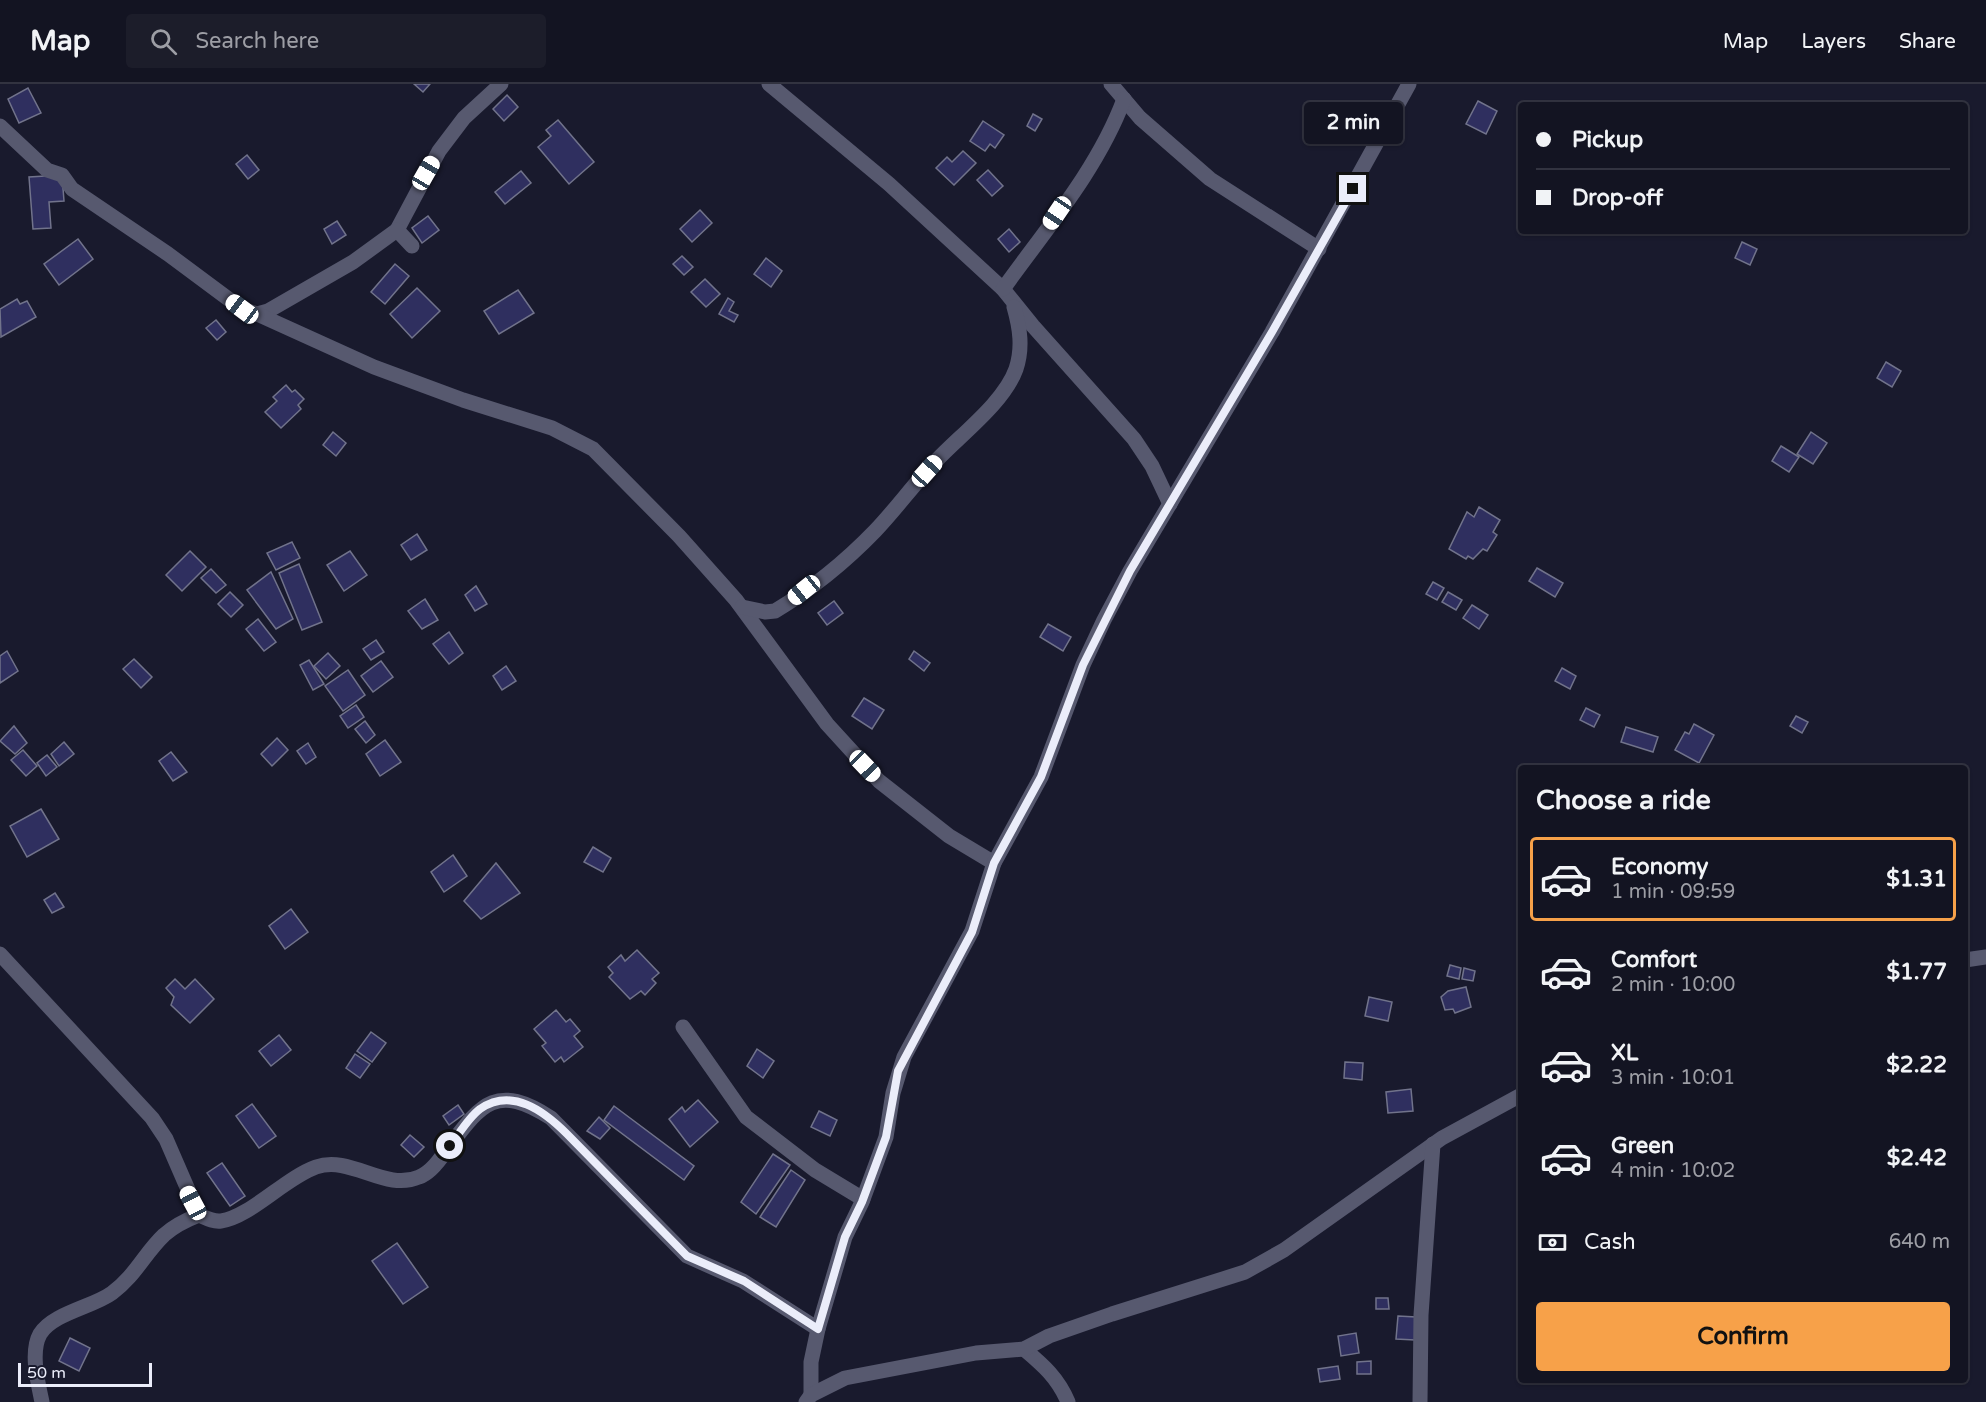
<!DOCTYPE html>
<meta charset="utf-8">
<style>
body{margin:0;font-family:"Varela Round",sans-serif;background:#1c1d2a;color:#f1f3f6;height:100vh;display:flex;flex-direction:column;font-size:22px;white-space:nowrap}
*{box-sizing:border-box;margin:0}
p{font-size:20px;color:#9d9ea5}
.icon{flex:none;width:33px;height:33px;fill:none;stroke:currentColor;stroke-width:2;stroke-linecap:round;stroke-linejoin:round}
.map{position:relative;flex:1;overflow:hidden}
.details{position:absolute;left:1518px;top:681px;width:450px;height:618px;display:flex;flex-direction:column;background:#131422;border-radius:6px;box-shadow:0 2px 4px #0004,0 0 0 2px #323340}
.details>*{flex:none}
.hud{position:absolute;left:1518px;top:18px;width:450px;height:132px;border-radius:6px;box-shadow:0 2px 4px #0004,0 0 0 2px #323340;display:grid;align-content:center;height:132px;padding:0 18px;background:#131422}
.scale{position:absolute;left:18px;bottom:15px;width:134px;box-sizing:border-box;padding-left:6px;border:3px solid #ebedfa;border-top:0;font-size:16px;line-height:21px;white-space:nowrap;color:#ebedfa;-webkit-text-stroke:4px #191a2d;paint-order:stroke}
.end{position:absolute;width:27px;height:27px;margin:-14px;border:8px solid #ebedfa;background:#111;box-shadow:0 0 0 3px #111}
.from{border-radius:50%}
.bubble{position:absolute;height:42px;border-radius:6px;background:#131422;box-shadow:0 2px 4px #0004,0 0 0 2px #323340;font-size:20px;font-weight:700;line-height:42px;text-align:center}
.car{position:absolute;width:18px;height:36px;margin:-18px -9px;border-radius:8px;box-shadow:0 0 4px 2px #0007;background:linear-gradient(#fff 24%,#345 0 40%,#fff 0 76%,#345 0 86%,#fff 0)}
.hud b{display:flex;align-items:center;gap:21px;height:57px;font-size:22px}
.hud b+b{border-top:2px solid #323340}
.hud i{width:15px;height:15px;background:#f1f3f6}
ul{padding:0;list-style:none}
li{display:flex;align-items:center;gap:18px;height:84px;margin:0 12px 9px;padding:0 6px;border:3px solid transparent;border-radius:6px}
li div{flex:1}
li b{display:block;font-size:22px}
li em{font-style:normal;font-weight:700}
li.selected{border-color:#f7a149}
li>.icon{width:54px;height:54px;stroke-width:1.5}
h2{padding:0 18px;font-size:27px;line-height:72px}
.pay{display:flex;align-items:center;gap:15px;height:66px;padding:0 18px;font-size:22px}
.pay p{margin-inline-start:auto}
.action{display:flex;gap:12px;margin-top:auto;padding:12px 18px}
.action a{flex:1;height:69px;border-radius:6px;background:#f7a149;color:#111;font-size:24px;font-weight:700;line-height:69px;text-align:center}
header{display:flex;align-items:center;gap:36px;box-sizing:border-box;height:84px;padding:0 30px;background:#131422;border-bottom:2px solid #323340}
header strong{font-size:28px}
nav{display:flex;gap:33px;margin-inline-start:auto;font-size:21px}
.search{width:420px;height:54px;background:#1c1d2a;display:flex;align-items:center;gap:15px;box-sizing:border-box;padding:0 21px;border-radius:6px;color:#9d9ea5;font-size:22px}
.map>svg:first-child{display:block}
</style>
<header>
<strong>Map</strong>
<div class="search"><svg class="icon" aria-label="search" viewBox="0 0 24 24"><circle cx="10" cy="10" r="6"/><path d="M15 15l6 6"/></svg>Search here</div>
<nav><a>Map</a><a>Layers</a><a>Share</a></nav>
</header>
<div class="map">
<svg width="1986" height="1318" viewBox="0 0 1986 1318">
<rect width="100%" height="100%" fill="#191a2d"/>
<g fill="#2f2f5f" stroke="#71738b" stroke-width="1.5">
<path d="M414,0h16l-7,8z"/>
<path d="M28,4l13,25 -22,10 -11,-24z"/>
<path d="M507,11l11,12 -14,14 -11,-12z"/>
<path d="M1478,17l19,10 -11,23 -20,-10z"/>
<path d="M1033,30l9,5 -7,12 -8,-5z"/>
<path d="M558,36l36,42 -25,22 -31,-37 13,-11 -5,-6z"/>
<path d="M983,37l21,14 -9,13 -5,-4 -5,7 -15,-10z"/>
<path d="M963,67l13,12 -22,22 -18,-17 11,-11 5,5z"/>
<path d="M247,71l12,15 -11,9 -12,-15z"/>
<path d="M988,86l15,16 -11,10 -15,-16z"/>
<path d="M521,87l10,12 -26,21 -10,-12z"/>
<path d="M62,91l2,26 -15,1 2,26 -18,1 -4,-52z"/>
<path d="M700,126l12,13 -20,19 -12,-13z"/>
<path d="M428,132l11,14 -17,13 -10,-15z"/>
<path d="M337,137l9,14 -14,9 -8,-15z"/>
<path d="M1009,145l11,13 -11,10 -11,-13z"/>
<path d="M78,155l15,20 -34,26 -15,-21z"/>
<path d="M1742,158l15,7 -7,16 -15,-7z"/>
<path d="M682,172l11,11 -9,8 -11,-11z"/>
<path d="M766,174l16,13 -11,16 -17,-13z"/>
<path d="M395,180l14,12 -24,28 -14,-12z"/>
<path d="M705,195l15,15 -14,13 -15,-15z"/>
<path d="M417,204l23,23 -28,27 -22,-24z"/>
<path d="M518,206l16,23 -35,21 -15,-23z"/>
<path d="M728,214l6,4 -5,9 9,4 -4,7 -15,-8z"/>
<path d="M17,215l3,5 7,-3 9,16 -35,20 -1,-28z"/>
<path d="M216,236l10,12 -9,8 -11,-12z"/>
<path d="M1886,278l15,9 -9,16 -15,-9z"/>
<path d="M286,301l6,7 3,-2 9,9 -6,6 3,4 -20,19 -16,-16 12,-11 -4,-4z"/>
<path d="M333,348l13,11 -10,13 -13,-11z"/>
<path d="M1811,348l16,11 -14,21 -16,-10z"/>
<path d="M1781,362l18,11 -10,15 -17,-11z"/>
<path d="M1479,423l21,13 -7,12 4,3 -10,16 -4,-2 -10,10 -5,-3 -2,3 -17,-10 18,-37 7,5z"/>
<path d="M417,450l10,16 -16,10 -10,-15z"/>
<path d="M292,458l8,16 -24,12 -9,-17z"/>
<path d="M190,467l16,16 -24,24 -16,-16z"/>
<path d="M350,467l17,24 -23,16 -17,-26z"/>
<path d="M299,480l23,58 -20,8 -23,-57z"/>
<path d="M1537,484l26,15 -8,14 -26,-16z"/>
<path d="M211,485l15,16 -10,8 -15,-15z"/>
<path d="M271,488l22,47 -17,10 -29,-39z"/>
<path d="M1433,498l11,6 -7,12 -11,-6z"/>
<path d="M476,502l11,18 -12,7 -10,-16z"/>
<path d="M230,508l13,13 -12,12 -13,-13z"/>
<path d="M1448,508l14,8 -6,10 -14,-8z"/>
<path d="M425,515l13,21 -16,9 -14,-18z"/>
<path d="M834,517l9,12 -16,12 -9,-12z"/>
<path d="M1472,521l16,10 -9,14 -16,-11z"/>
<path d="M258,535l18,23 -12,9 -18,-22z"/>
<path d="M1048,540l23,13 -8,14 -23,-14z"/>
<path d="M449,548l14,21 -14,11 -16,-20z"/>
<path d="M376,556l8,12 -13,8 -8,-11z"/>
<path d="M7,567l11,20 -18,12v-27z"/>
<path d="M914,567l16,12 -6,8 -15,-12z"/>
<path d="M328,569l12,13 -14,13 -12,-13z"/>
<path d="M134,575l18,18 -11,11 -18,-19z"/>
<path d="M309,576l15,24 -11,6 -13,-25z"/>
<path d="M381,577l12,16 -20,15 -12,-16z"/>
<path d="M506,582l10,15 -14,9 -9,-14z"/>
<path d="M1562,584l14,8 -6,13 -15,-8z"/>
<path d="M348,586l17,25 -22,16 -18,-25z"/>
<path d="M864,614l20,12 -12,19 -20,-13z"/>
<path d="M356,621l8,12 -16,11 -8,-12z"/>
<path d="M1586,624l14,7 -6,12 -14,-7z"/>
<path d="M1796,632l12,6 -6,11 -12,-7z"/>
<path d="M365,637l10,14 -9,8 -11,-14z"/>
<path d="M1694,640l20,11 -15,28 -24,-13 10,-18 4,2z"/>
<path d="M14,642l13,17 -12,11 -15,-13z"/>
<path d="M1626,643l32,10 -5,15 -32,-10z"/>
<path d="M277,654l11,12 -16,16 -11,-12z"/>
<path d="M385,656l16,22 -21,14 -14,-22z"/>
<path d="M64,658l10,12 -15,12 -8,-12z"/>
<path d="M308,659l8,14 -10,7 -9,-13z"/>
<path d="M23,666l14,16 -11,10 -15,-16z"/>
<path d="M171,668l16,20 -14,9 -14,-20z"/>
<path d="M47,671l10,12 -11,9 -9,-13z"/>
<path d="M41,725l18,30 -32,18 -17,-31z"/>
<path d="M593,763l18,11 -8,14 -19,-10z"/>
<path d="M453,771l14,21 -23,16 -13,-20z"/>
<path d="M496,779l24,30 -39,26 -17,-18z"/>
<path d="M55,809l9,14 -12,6 -8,-13z"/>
<path d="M291,825l17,23 -23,17 -16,-23z"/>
<path d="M637,866l22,23 -7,6 4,4 -11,12 -4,-4 -11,8 -21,-22 4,-4 -5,-6 13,-12 4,6z"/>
<path d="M1450,881l11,3 -2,11 -12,-3z"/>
<path d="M1464,884l11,3 -2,10 -11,-2z"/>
<path d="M175,895l10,10 10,-10 19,20 -24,24 -19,-18 3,-8 -8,-9z"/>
<path d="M1466,903l5,20 -16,6 -2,-4 -8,1 -4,-13 7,-6z"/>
<path d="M1369,913l23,5 -4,19 -23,-5z"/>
<path d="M556,926l10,12 4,-3 10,12 -6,5 9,11 -19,15 -3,-5 -6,5 -13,-16 4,-3 -12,-14z"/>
<path d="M371,948l15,11 -14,19 -15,-11z"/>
<path d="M279,951l12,15 -20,16 -12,-15z"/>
<path d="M757,965l17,12 -11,17 -16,-12z"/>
<path d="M355,970l15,10 -10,14 -14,-10z"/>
<path d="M1345,978l18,1 -1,17 -18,-2z"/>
<path d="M1411,1005l2,22 -25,2 -2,-21z"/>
<path d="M698,1016l20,22 -28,25 -21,-28 13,-12 3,5z"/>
<path d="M252,1020l24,32 -17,12 -23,-32z"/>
<path d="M458,1021l6,9 -15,11 -6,-9z"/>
<path d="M614,1022l80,60 -10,14 -80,-60z"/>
<path d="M819,1027l18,9 -7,16 -19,-9z"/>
<path d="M599,1033l11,11 -10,11 -13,-8z"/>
<path d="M410,1051l14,12 -10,10 -13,-12z"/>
<path d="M773,1070l17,11 -34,49 -15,-12z"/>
<path d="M222,1079l23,33 -15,10 -23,-33z"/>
<path d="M791,1086l14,10 -29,47 -16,-10z"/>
<path d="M397,1159l31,44 -25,17 -31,-43z"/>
<path d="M1376,1214h12l1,11h-13z"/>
<path d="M1398,1232l18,1 -1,23 -19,-1z"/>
<path d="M1356,1249l3,20 -18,3 -3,-20z"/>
<path d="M70,1254l20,10 -11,23 -20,-10z"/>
<path d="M1371,1277v13h-14v-12z"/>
<path d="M1338,1282l2,13 -20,3 -2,-13z"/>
</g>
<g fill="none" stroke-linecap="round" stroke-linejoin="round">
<g stroke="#57596f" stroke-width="15">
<path d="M769,0l120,100 114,105 30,37 101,113 18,27 18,38"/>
<path d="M1111,0l29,34 70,61 109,70"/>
<path d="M0,42l47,44 15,5 10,14 96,65 74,55 15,5 11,-3 85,-49 44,-32 42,-79 25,-33 37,-34"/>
<path d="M397,146l15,16"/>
<path d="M1003,205c43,-60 95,-120 121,-190"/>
<path d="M257,230l117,53 89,33 89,28 41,21 86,87 57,64 91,124 52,57 70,55 45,27"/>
<path d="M742,523l23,5 10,-1c35,-21 72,-51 100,-80 21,-22 39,-47 60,-69 24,-26 69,-59 81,-93 7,-21 4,-41 -2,-62"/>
<path d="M0,870l152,164 14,21 33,76c7,3 14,7 22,6 29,-4 64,-43 95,-54 35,-12 69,25 103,10 11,-4 20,-16 26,-25 35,-46 49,-71 106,-34l136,138 56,25 75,48"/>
<path d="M1965,876l21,-3"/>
<path d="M683,943l63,90 69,53 48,29"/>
<path d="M1024,1265c19,16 34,29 44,53"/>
<path d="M811,1311v-33l7,-33 27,-92 17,-35 24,-65 7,-44 11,-36 68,-126 22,-68 47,-86 42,-112 21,-45 26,-49 142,-239 137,-248"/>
<path d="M42,1318c-4,-19 -12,-50 -2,-68 13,-21 53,-27 72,-41 24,-18 32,-39 52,-58 10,-9 22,-15 35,-20"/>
<path d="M806,1318l5,-7 34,-17 131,-25 48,-4 25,-13 63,-22 133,-42 39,-22 158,-112 79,-43"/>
<path d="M1420,1318l1,-87 12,-171"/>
</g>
</g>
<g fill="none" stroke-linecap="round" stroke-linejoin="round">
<path stroke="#ebedfa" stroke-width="8" d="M450,1062c9,-12 18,-28 30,-37 32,-22 64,2 87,25l120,122 57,25 74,48 27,-92 17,-35 24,-65 12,-66 74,-139 22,-69 47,-86 42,-112 47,-94 142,-239 81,-143"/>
</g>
</svg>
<div class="scale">50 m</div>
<i class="end from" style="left:450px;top:1062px"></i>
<i class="end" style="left:1353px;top:105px"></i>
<div class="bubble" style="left:1304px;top:18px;width:99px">2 min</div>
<i class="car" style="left:426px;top:89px;rotate:30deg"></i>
<i class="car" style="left:1057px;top:129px;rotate:214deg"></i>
<i class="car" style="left:242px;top:225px;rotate:307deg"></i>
<i class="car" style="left:927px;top:387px;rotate:42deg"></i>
<i class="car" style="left:804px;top:506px;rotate:231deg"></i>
<i class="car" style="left:865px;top:682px;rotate:136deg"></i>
<i class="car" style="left:193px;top:1119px;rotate:332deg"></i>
<div class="hud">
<b><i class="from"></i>Pickup</b>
<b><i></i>Drop-off</b>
</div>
<section class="details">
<h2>Choose a ride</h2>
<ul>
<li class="selected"><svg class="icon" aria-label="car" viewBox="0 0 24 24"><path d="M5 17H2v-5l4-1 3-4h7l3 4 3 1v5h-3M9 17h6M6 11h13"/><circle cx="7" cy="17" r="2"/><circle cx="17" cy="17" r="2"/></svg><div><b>Economy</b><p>1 min · 09:59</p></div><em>$1.31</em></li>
<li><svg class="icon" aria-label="car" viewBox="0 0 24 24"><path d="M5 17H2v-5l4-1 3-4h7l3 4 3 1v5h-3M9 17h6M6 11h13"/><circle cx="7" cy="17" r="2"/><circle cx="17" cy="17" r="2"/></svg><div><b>Comfort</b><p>2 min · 10:00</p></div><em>$1.77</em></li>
<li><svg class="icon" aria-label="car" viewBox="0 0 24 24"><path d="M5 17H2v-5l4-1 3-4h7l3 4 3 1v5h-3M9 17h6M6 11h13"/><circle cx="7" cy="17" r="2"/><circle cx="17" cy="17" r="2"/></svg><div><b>XL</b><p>3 min · 10:01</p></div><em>$2.22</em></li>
<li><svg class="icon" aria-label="car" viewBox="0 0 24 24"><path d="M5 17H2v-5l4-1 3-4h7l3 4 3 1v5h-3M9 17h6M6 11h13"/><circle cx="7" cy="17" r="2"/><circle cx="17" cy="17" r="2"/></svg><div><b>Green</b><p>4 min · 10:02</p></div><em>$2.42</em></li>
</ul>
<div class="pay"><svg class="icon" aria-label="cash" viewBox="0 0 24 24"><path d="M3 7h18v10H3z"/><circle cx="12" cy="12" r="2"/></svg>Cash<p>640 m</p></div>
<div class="action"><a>Confirm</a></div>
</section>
</div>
